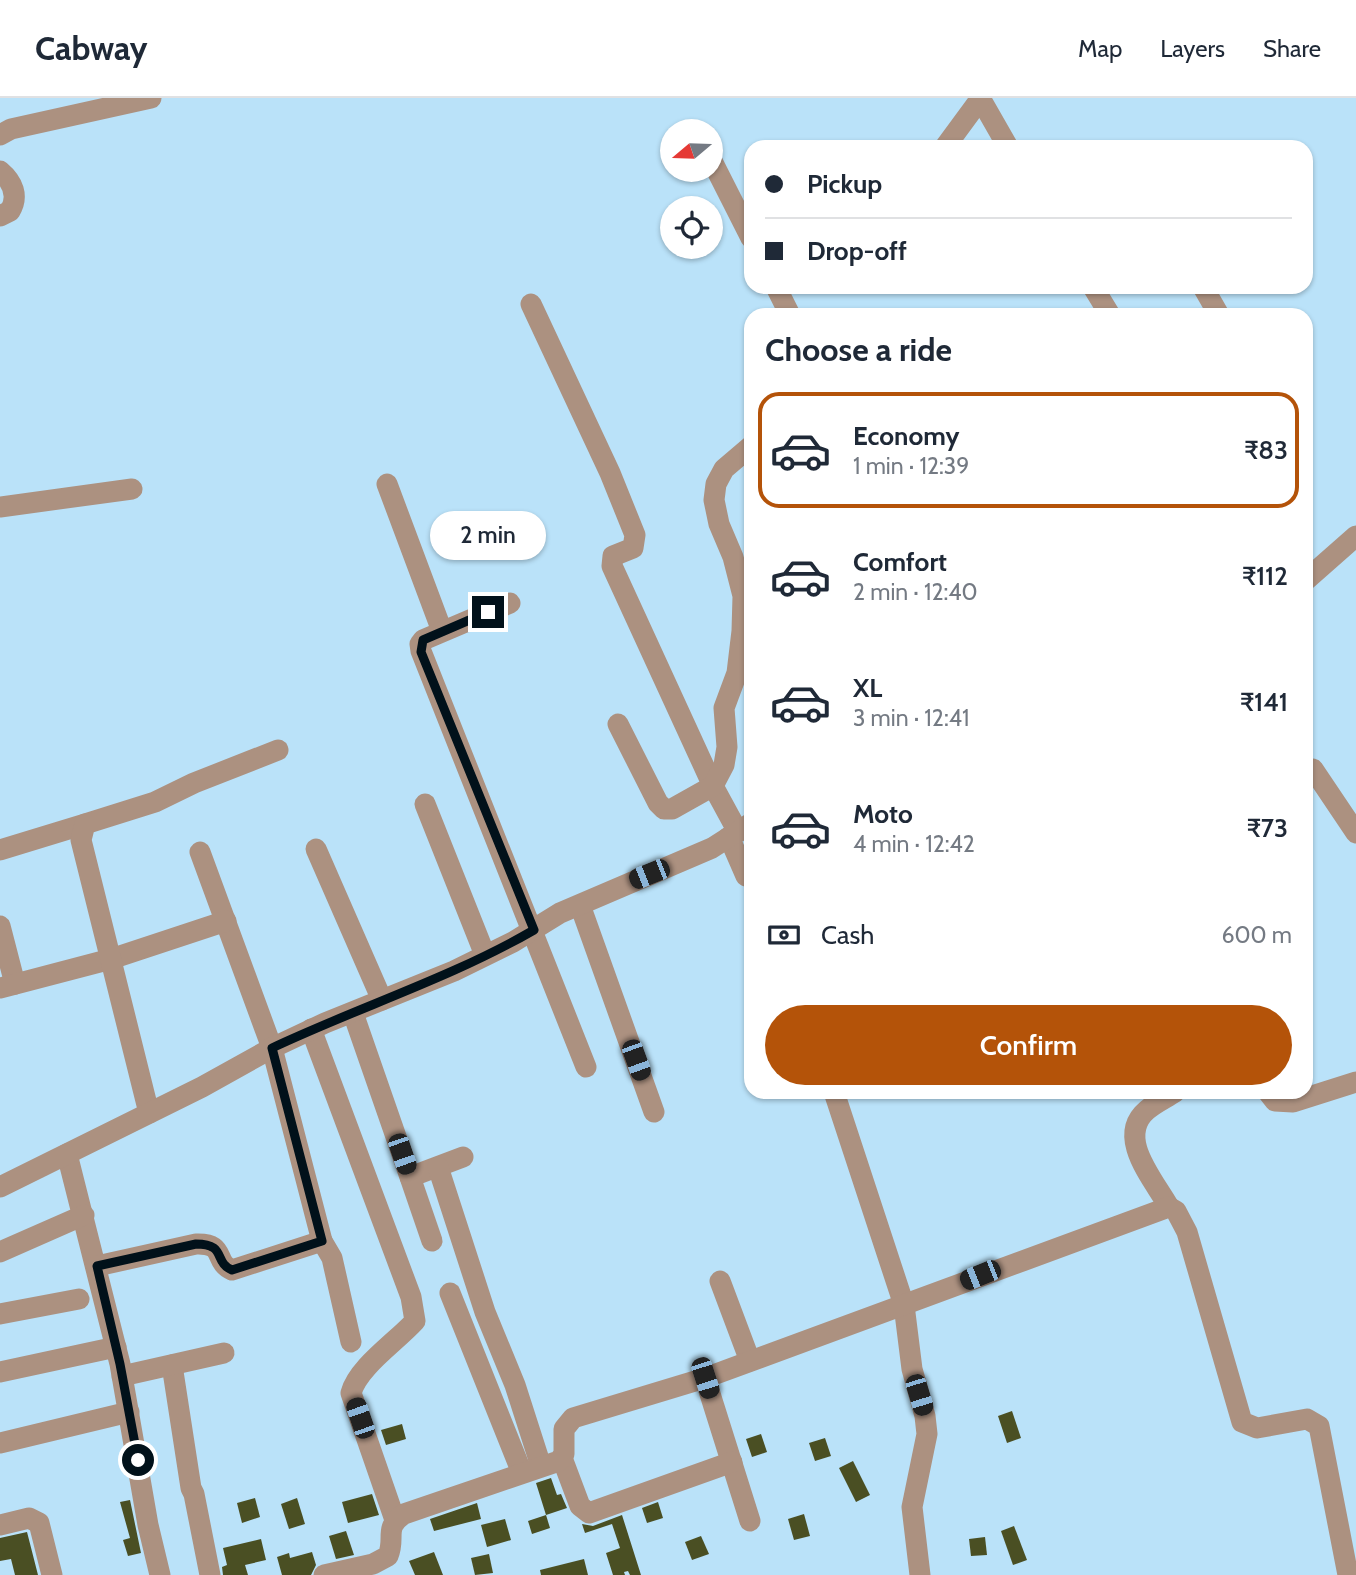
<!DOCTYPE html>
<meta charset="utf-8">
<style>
body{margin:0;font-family:Cabin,sans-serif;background:#f2f2f3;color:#1f2937;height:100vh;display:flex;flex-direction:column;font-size:26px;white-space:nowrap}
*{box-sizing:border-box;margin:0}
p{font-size:23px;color:#747a83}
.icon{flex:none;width:38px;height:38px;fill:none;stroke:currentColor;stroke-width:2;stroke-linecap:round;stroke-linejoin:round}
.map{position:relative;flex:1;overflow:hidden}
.panel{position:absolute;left:744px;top:210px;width:569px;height:791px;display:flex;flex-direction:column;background:#fff;border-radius:21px;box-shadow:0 2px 5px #0004}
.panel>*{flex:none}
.banner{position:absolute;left:744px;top:42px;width:569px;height:154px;border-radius:21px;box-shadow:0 2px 5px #0004;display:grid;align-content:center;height:154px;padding:0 21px;background:#fff}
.needle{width:46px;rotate:251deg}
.buttons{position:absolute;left:660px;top:21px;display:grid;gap:14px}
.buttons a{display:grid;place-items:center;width:63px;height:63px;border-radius:50%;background:#fff;box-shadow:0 2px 5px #0004;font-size:35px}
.end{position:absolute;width:32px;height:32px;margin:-16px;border:9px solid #01111a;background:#fff;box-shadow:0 0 0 4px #fff}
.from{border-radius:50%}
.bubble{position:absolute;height:49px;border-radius:24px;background:#fff;box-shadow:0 2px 5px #0004;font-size:23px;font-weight:600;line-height:49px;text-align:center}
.car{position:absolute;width:21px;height:42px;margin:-21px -10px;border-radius:9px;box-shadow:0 0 5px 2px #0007;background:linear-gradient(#222 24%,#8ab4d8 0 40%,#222 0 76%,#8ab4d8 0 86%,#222 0)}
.banner b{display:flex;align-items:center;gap:24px;height:66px;font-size:26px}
.banner b+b{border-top:2px solid #e0e1e3}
.banner i{width:18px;height:18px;background:#1f2937}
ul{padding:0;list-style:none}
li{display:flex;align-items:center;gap:21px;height:116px;margin:0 14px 10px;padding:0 7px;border:4px solid transparent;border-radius:21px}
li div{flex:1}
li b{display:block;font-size:26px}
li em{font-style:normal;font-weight:600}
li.current{border-color:#b45309}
li>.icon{width:63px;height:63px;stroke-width:1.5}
h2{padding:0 21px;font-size:32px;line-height:84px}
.pay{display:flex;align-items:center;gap:18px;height:77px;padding:0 21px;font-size:26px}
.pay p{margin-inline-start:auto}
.cta{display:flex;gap:14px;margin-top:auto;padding:14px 21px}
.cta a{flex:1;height:80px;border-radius:42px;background:#b45309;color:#fff;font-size:28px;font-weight:600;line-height:80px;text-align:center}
header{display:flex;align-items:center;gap:42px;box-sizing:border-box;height:98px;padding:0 35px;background:#fff;border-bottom:2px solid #e0e1e3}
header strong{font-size:33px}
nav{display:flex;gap:38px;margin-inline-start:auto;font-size:24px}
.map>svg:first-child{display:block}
</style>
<header>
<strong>Cabway</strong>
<nav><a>Map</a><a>Layers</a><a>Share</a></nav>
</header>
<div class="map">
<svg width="1356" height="1477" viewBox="0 0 1356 1477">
<rect width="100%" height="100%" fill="#bae2f9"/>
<g fill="#4a4f23">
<path d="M1012,1313l9,27 -14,5 -9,-27z"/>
<path d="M402,1326l4,15 -20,6 -5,-15z"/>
<path d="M761,1336l6,18 -15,5 -6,-18z"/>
<path d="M825,1340l6,18 -16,5 -6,-18z"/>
<path d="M853,1363l17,34 -14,7 -17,-34z"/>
<path d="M551,1380l6,17 4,-1 6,14 -21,7 -10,-32z"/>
<path d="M372,1396l7,21 -31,8 -6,-21z"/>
<path d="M255,1400l5,19 -18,6 -5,-20z"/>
<path d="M297,1400l8,26 -16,5 -8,-25z"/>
<path d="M130,1402l11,53 -13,3 -5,-16 7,-2 -10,-36z"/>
<path d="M658,1404l5,16 -16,5 -5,-15z"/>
<path d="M477,1405l4,16 -47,12 -4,-12z"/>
<path d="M804,1416l6,22 -16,4 -6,-21z"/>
<path d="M546,1417l4,13 -18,6 -4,-13z"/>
<path d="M622,1417l19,60h-11l-2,-4 -4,1 1,3h-12l-7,-22 14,-5 -8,-24 -27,9 -3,-9 11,2z"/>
<path d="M505,1421l6,21 -24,7 -6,-22z"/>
<path d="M1014,1428l13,34 -14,5 -12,-34z"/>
<path d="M346,1433l8,24 -18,4 -7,-23z"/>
<path d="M27,1434l11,43h-23l-4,-16 -11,2v-23z"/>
<path d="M701,1438l8,18 -17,6 -7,-18z"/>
<path d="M985,1439l2,18 -16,1 -2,-17z"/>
<path d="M261,1441l5,21 -21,5 3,10h-25l-1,-8 5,-2 -4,-17z"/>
<path d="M312,1454l4,13 -5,10h-29l-5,-18 12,-4 1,5z"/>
<path d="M434,1454l9,23h-28l-6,-14z"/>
<path d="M489,1456l4,19 -18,2 -4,-17z"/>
<path d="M584,1461l4,16h-47l-1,-5z"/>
</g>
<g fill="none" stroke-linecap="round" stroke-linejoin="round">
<g stroke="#ac9180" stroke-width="21">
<path d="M980,0l28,49"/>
<path d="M0,37l11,-6 140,-31"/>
<path d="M945,49l36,-49"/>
<path d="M710,59l41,81"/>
<path d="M0,73c13,11 19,25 10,40l-10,5"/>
<path d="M776,189l14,28"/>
<path d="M1093,189l17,28"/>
<path d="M1203,189l16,28"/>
<path d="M531,206l79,169 25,62 -2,13 -20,8 -1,10 101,220 25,46"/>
<path d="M387,386l55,147"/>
<path d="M0,409l132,-18"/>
<path d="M1306,482l50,-44"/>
<path d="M510,505l-87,37 -3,4 1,7 165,416"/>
<path d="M618,626l40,79 6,6h8l41,-23 11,-21 3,-18 -3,-39 13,-35 5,-42 1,-35 -10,-39 -14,-33 -5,-24 2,-16 8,-15 27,-23"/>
<path d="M1313,671l43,64"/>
<path d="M425,706l60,151"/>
<path d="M729,739l17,39 5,-1"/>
<path d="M316,751l66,151"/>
<path d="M0,752l85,-26"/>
<path d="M200,754l72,196 50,193"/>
<path d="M580,807l74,207"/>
<path d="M0,828l15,58"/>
<path d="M0,890l111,-29 115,-38"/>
<path d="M353,915l57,164 53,-20"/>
<path d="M311,931l100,268 4,24c-19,21 -57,46 -64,72l44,127"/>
<path d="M834,994l70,213 8,64 13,47 2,18 -15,73 8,68"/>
<path d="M1268,994l7,9 18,1 63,-20"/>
<path d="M149,1015l-68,-273 4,-16 70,-22 39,-19 84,-33"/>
<path d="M67,1056l53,210 28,161 12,50"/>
<path d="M438,1069l47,145 30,73 26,81"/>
<path d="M410,1079l22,64"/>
<path d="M0,1089l202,-100 70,-39 53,-25 129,-52 59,-29 47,-29 152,-65 39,-25"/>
<path d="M1169,1109c-15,-27 -54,-70 -22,-97 8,-7 19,-12 28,-18"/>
<path d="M0,1154l84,-37"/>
<path d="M97,1168l99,-22c31,-1 17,18 36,26l90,-29 10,17 19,84"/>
<path d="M720,1183l30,80"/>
<path d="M450,1195l72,180"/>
<path d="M0,1216l79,-15"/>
<path d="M172,1267l19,123 3,6 16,81"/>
<path d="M0,1274l116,-25"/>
<path d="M122,1278l102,-23"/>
<path d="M705,1280l45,143"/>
<path d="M0,1345l129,-31"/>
<path d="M562,1360l18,48 9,7 143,-51"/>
<path d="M0,1427l29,-7 10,5 13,52"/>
<path d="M324,1477l49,-11 15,-8c8,-19 -5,-28 16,-42l155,-53 5,-7v-25l9,-11 132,-40 464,-171 7,4 11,21 55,190 15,6 50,-9 12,7 29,149"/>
</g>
</g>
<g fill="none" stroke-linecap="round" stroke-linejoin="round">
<path stroke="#01111a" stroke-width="9" d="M138,1362l-18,-96 -23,-98 99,-22c31,0 17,18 36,26l90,-29 -50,-193c87,-41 179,-70 262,-118l-113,-278 2,-12 65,-28"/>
</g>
</svg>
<div class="buttons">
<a><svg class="needle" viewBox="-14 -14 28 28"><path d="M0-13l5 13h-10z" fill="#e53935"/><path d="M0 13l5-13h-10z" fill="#747a83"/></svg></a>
<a><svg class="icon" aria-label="locate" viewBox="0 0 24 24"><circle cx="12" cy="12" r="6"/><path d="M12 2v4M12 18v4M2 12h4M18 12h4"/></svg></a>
</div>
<i class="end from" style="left:138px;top:1362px"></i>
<i class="end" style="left:488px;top:514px"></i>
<div class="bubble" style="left:430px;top:413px;width:116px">2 min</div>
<i class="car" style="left:649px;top:776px;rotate:248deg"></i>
<i class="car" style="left:636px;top:962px;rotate:160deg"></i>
<i class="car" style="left:402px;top:1056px;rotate:161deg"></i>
<i class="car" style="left:980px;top:1177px;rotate:248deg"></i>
<i class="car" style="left:705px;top:1280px;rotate:162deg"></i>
<i class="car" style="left:919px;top:1297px;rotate:163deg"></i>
<i class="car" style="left:360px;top:1320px;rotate:341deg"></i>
<div class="banner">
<b><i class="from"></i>Pickup</b>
<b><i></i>Drop-off</b>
</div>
<section class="panel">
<h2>Choose a ride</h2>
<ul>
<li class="current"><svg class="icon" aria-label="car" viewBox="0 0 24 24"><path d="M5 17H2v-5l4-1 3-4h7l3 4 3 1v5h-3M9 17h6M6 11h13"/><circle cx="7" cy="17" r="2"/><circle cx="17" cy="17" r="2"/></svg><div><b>Economy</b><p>1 min · 12:39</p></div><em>₹83</em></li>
<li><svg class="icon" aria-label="car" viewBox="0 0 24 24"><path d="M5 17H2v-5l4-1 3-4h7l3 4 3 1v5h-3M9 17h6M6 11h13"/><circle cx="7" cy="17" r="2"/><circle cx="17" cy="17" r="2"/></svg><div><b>Comfort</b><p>2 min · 12:40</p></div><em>₹112</em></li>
<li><svg class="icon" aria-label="car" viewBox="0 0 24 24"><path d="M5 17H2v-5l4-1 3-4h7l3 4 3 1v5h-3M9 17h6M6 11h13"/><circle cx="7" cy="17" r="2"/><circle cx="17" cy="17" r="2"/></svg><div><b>XL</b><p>3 min · 12:41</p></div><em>₹141</em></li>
<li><svg class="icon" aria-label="car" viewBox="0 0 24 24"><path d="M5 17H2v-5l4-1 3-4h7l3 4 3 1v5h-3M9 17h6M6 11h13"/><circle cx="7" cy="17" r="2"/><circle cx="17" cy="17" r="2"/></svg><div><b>Moto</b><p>4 min · 12:42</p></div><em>₹73</em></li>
</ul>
<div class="pay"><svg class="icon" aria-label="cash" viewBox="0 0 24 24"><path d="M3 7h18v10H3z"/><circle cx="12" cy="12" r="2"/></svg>Cash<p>600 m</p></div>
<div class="cta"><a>Confirm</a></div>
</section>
</div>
